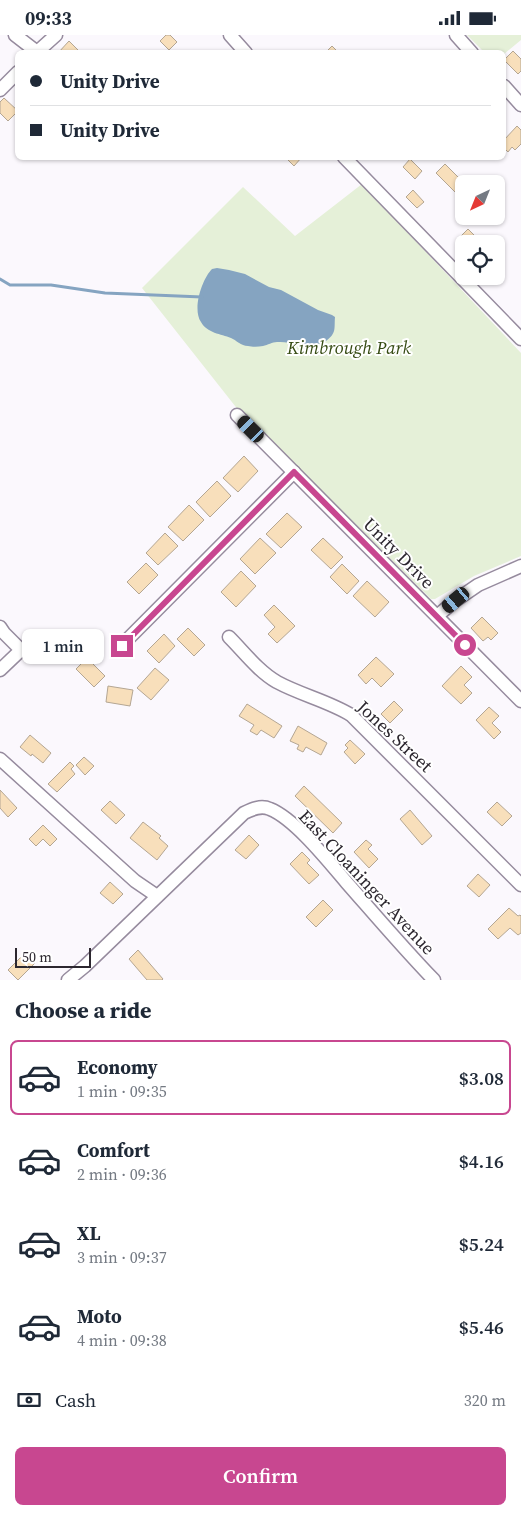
<!DOCTYPE html>
<meta charset="utf-8">
<style>
body{margin:0;font-family:"Source Serif 4",serif;background:#f6f6f7;color:#1f2937;height:100vh;display:flex;flex-direction:column;font-size:19px;white-space:nowrap}
*{box-sizing:border-box;margin:0}
p{font-size:16px;color:#747a83}
.icon{flex:none;width:28px;height:28px;fill:none;stroke:currentColor;stroke-width:2;stroke-linecap:round;stroke-linejoin:round}
.map{position:relative;height:945px;overflow:hidden}
.details{display:flex;flex-direction:column;background:#fff;flex:1}
.details>*{flex:none}
.banner{position:absolute;left:15px;top:15px;width:491px;height:110px;border-radius:8px;box-shadow:0 1px 4px #0004;display:grid;align-content:center;height:110px;padding:0 15px;background:#fff}
.needle{width:32px;rotate:223deg}
.fabs{position:absolute;left:455px;top:140px;display:grid;gap:10px}
.fabs a{display:grid;place-items:center;width:50px;height:50px;border-radius:8px;background:#fff;box-shadow:0 1px 4px #0004;font-size:25px}
.scale{position:absolute;left:15px;bottom:12px;width:76px;box-sizing:border-box;padding-left:5px;border:2px solid #2c272f;border-top:0;font-size:14px;line-height:18px;white-space:nowrap;color:#2c272f;-webkit-text-stroke:4px #fff;paint-order:stroke}
.end{position:absolute;width:22px;height:22px;margin:-11px;border:6px solid #c84790;background:#fff;box-shadow:0 0 0 2px #fff}
.from{border-radius:50%}
.bubble{position:absolute;height:35px;border-radius:8px;background:#fff;box-shadow:0 1px 4px #0004;font-size:16px;font-weight:600;line-height:35px;text-align:center}
.car{position:absolute;width:15px;height:30px;margin:-15px -8px;border-radius:6px;box-shadow:0 0 4px 1px #0007;background:linear-gradient(#222 24%,#8ab4d8 0 40%,#222 0 76%,#8ab4d8 0 86%,#222 0)}
.banner b{display:flex;align-items:center;gap:18px;height:48px;font-size:19px}
.banner b+b{border-top:1px solid #e0e1e3}
.banner i{width:12px;height:12px;background:#1f2937}
ul{padding:0;list-style:none}
li{display:flex;align-items:center;gap:15px;height:75px;margin:0 10px 8px;padding:0 5px;border:2px solid transparent;border-radius:8px}
li div{flex:1}
li b{display:block;font-size:19px}
li em{font-style:normal;font-weight:600}
li.current{border-color:#c84790}
li>.icon{width:45px;height:45px;stroke-width:1.5}
h2{padding:0 15px;font-size:22px;line-height:60px}
.pay{display:flex;align-items:center;gap:12px;height:55px;padding:0 15px;font-size:19px}
.pay p{margin-inline-start:auto}
.button{display:flex;gap:10px;margin-top:auto;padding:10px 15px}
.button a{flex:1;height:58px;border-radius:8px;background:#c84790;color:#fff;font-size:20px;font-weight:600;line-height:58px;text-align:center}
.status{display:flex;justify-content:space-between;align-items:center;height:35px;padding:0 25px;background:#fff;direction:ltr}
.status svg{height:14px;fill:currentColor}
.map>svg:first-child{display:block}
</style>
<div class="status"><b>09:33</b><svg viewBox="0 0 49 12"><path d="M0 12V9h3v3zM5 12V6h3v6zM10 12V3h3v9zM15 12V0h3v12zM26 1h20v11H26zM47 4h2v5h-2z"/></svg></div>
<div class="map">
<svg width="521" height="945" viewBox="0 0 521 945">
<rect width="100%" height="100%" fill="#fbf8fd"/>
<g fill="#e5f0d8">
<path d="M467,0h54v5l-17,14v-1l-20,-1z"/>
<path d="M362,149l159,169v203l-47,20 -39,23h-4l-192,-188 -97,-123 101,-101 52,49z"/>
</g>
<path fill="#85a4c1" d="M217,233l12,2 16,4 24,13 12,3 37,20 14,5 3,2c-1,11 2,16 -9,24 -10,7 -35,1 -49,1 -5,0 -9,3 -14,4 -5,1 -11,1 -15,0 -7,0 -12,-6 -17,-8 -10,-4 -24,-5 -30,-16 -9,-13 1,-43 11,-53z"/>
<g fill="none" stroke-linecap="round" stroke-linejoin="round">
<path stroke="#85a4c1" stroke-width="3" d="M0,244l10,6h41l54,8 97,4"/>
</g>
<g fill="#f8dfbb" stroke="#b4a693">
<path d="M166,0h4l7,7 -8,8 -9,-9z"/>
<path d="M69,6l9,9 -2,3h-18z"/>
<path d="M332,11l5,5 -1,2h-11z"/>
<path d="M513,16l8,8v12l-3,3 -14,-14z"/>
<path d="M4,63l14,13 -10,10 -8,-8v-11z"/>
<path d="M517,91l4,4v14l-6,6 -3,-3 -4,5 -4,-4v-8z"/>
<path d="M285,122h17l-8,9z"/>
<path d="M410,124l12,12 -7,8 -12,-12z"/>
<path d="M445,129l20,20 -9,9 -20,-20z"/>
<path d="M413,155l11,12 -7,6 -11,-11z"/>
<path d="M468,194l9,9 -6,6h-7v1l-6,-6z"/>
<path d="M244,421l14,15 -20,21 -15,-14z"/>
<path d="M217,446l14,15 -21,21 -14,-15z"/>
<path d="M189,470l15,15 -21,21 -15,-14z"/>
<path d="M287,478l15,14 -21,21 -15,-14z"/>
<path d="M165,498l13,13 -20,19 -12,-12z"/>
<path d="M260,503l16,15 -21,21 -15,-15z"/>
<path d="M323,503l20,19 -12,12 -20,-19z"/>
<path d="M146,528l12,12 -19,19 -12,-12z"/>
<path d="M342,529l17,17 -12,13 -17,-17z"/>
<path d="M241,536l15,15 -20,21 -15,-15z"/>
<path d="M367,546l22,21 -14,15 -22,-21z"/>
<path d="M274,570l21,21 -18,17 -9,-9 7,-7 -11,-12z"/>
<path d="M482,582l16,16 -7,7 -3,-3 -5,4 -12,-13z"/>
<path d="M188,593l17,17 -11,11 -17,-17z"/>
<path d="M65,597l18,18 -11,11 -19,-18z"/>
<path d="M164,599l11,12 -16,17 -12,-12z"/>
<path d="M376,622l18,17 -13,13 -9,-9 -6,6 -8,-9z"/>
<path d="M87,623l18,18 -11,11 -18,-18z"/>
<path d="M461,631l11,11 -8,8 8,8 -11,11 -19,-18z"/>
<path d="M155,633l14,12 -18,20 -14,-12z"/>
<path d="M108,651l25,4 -3,16 -24,-4z"/>
<path d="M394,666l9,9 -13,13 -9,-9z"/>
<path d="M247,669l35,22 -8,12 -13,-8 -4,5 -7,-4 4,-6 -15,-9z"/>
<path d="M489,672l10,9 -7,7 9,9 -7,7 -18,-19z"/>
<path d="M298,691l29,17 -6,12 -15,-8 -3,5 -6,-3 2,-4 -9,-4z"/>
<path d="M30,700l21,18 -8,10 -11,-9 -1,2 -11,-9z"/>
<path d="M350,705l15,14 -10,10 -11,-12 4,-4 -3,-3z"/>
<path d="M84,722l10,9 -9,9 -9,-10z"/>
<path d="M70,727l4,4 -3,3 4,5 -18,18 -9,-8z"/>
<path d="M304,751l38,37 -9,10 -38,-37z"/>
<path d="M0,755l17,18 -9,9 -8,-9z"/>
<path d="M110,766l15,14 -9,9 -15,-14z"/>
<path d="M497,767l15,14 -10,10 -15,-14z"/>
<path d="M410,775l22,26 -10,9 -22,-26z"/>
<path d="M143,787l18,14 -2,2 9,8 -11,14 -27,-22z"/>
<path d="M43,790l14,14 -7,7 -7,-7 -7,7 -7,-7z"/>
<path d="M249,800l10,10 -13,14 -11,-9z"/>
<path d="M366,805l6,5 -4,4 10,10 -9,9 -15,-16z"/>
<path d="M302,817l8,8 -3,3 12,12 -10,9 -19,-20z"/>
<path d="M478,839l12,11 -11,12 -12,-11z"/>
<path d="M110,847l13,12 -10,10 -13,-11z"/>
<path d="M323,865l10,10 -17,17 -10,-10z"/>
<path d="M509,873l9,8 2,-1 1,1v17l-3,2 -8,-7 -12,11 -10,-10z"/>
<path d="M138,915l25,29 -1,1h-15l-18,-21z"/>
<path d="M25,918l10,10 -17,17 -10,-10z"/>
</g>
<g fill="none" stroke-linecap="round" stroke-linejoin="round">
<defs>
<g id="minor">
<path d="M15,0l22,17"/>
<path d="M230,0l16,18"/>
<path d="M456,0l16,18"/>
<path d="M36,18l20,-18"/>
<path d="M504,51l17,19"/>
<path d="M0,55l18,-18"/>
<path d="M344,122l177,182"/>
<path d="M237,380l284,286"/>
<path d="M437,581l19,-16 22,-15 43,-19"/>
<path d="M0,592l4,6 17,17 -21,20"/>
<path d="M229,602c15,15 29,34 48,45 24,13 51,19 74,33l170,170"/>
<path d="M121,611l173,-174"/>
<path d="M0,724l135,122 22,15"/>
<path d="M68,945l17,-14 159,-153c8,-4 17,-8 26,-4 25,10 59,53 77,74 29,33 57,66 87,97"/>
</g>
</defs>
<use href="#minor" stroke="#968b9e" stroke-width="15"/>
<use href="#minor" stroke="#fff" stroke-width="12"/>
</g>
<g fill="none" stroke-linecap="round" stroke-linejoin="round">
<path stroke="#c84790" stroke-width="6" d="M122,611l172,-174 171,173"/>
</g>
<g text-anchor="middle" dominant-baseline="central" stroke-width="4" stroke-linejoin="round" paint-order="stroke">
<g font-size="18" font-style="italic" fill="#364b13" stroke="#fff">
<text x="349" y="312">Kimbrough Park</text>
</g>
<g font-size="18" fill="#2c272f" stroke="#fff">
<text transform="translate(399 518) rotate(45)">Unity Drive</text>
<text transform="translate(395 701) rotate(43)">Jones Street</text>
<text transform="translate(367 847) rotate(47)">East Cloaninger Avenue</text>
</g>
</g>
</svg>
<div class="fabs">
<a><svg class="needle" viewBox="-14 -14 28 28"><path d="M0-13l5 13h-10z" fill="#e53935"/><path d="M0 13l5-13h-10z" fill="#747a83"/></svg></a>
<a><svg class="icon" aria-label="locate" viewBox="0 0 24 24"><circle cx="12" cy="12" r="6"/><path d="M12 2v4M12 18v4M2 12h4M18 12h4"/></svg></a>
</div>
<div class="scale">50 m</div>
<i class="end from" style="left:465px;top:610px"></i>
<i class="end" style="left:122px;top:611px"></i>
<div class="bubble" style="left:22px;top:594px;width:82px">1 min</div>
<i class="car" style="left:251px;top:394px;rotate:315deg"></i>
<i class="car" style="left:456px;top:565px;rotate:230deg"></i>
<div class="banner">
<b><i class="from"></i>Unity Drive</b>
<b><i></i>Unity Drive</b>
</div>
</div>
<section class="details">
<h2>Choose a ride</h2>
<ul>
<li class="current"><svg class="icon" aria-label="car" viewBox="0 0 24 24"><path d="M5 17H2v-5l4-1 3-4h7l3 4 3 1v5h-3M9 17h6M6 11h13"/><circle cx="7" cy="17" r="2"/><circle cx="17" cy="17" r="2"/></svg><div><b>Economy</b><p>1 min · 09:35</p></div><em>$3.08</em></li>
<li><svg class="icon" aria-label="car" viewBox="0 0 24 24"><path d="M5 17H2v-5l4-1 3-4h7l3 4 3 1v5h-3M9 17h6M6 11h13"/><circle cx="7" cy="17" r="2"/><circle cx="17" cy="17" r="2"/></svg><div><b>Comfort</b><p>2 min · 09:36</p></div><em>$4.16</em></li>
<li><svg class="icon" aria-label="car" viewBox="0 0 24 24"><path d="M5 17H2v-5l4-1 3-4h7l3 4 3 1v5h-3M9 17h6M6 11h13"/><circle cx="7" cy="17" r="2"/><circle cx="17" cy="17" r="2"/></svg><div><b>XL</b><p>3 min · 09:37</p></div><em>$5.24</em></li>
<li><svg class="icon" aria-label="car" viewBox="0 0 24 24"><path d="M5 17H2v-5l4-1 3-4h7l3 4 3 1v5h-3M9 17h6M6 11h13"/><circle cx="7" cy="17" r="2"/><circle cx="17" cy="17" r="2"/></svg><div><b>Moto</b><p>4 min · 09:38</p></div><em>$5.46</em></li>
</ul>
<div class="pay"><svg class="icon" aria-label="cash" viewBox="0 0 24 24"><path d="M3 7h18v10H3z"/><circle cx="12" cy="12" r="2"/></svg>Cash<p>320 m</p></div>
<div class="button"><a>Confirm</a></div>
</section>
